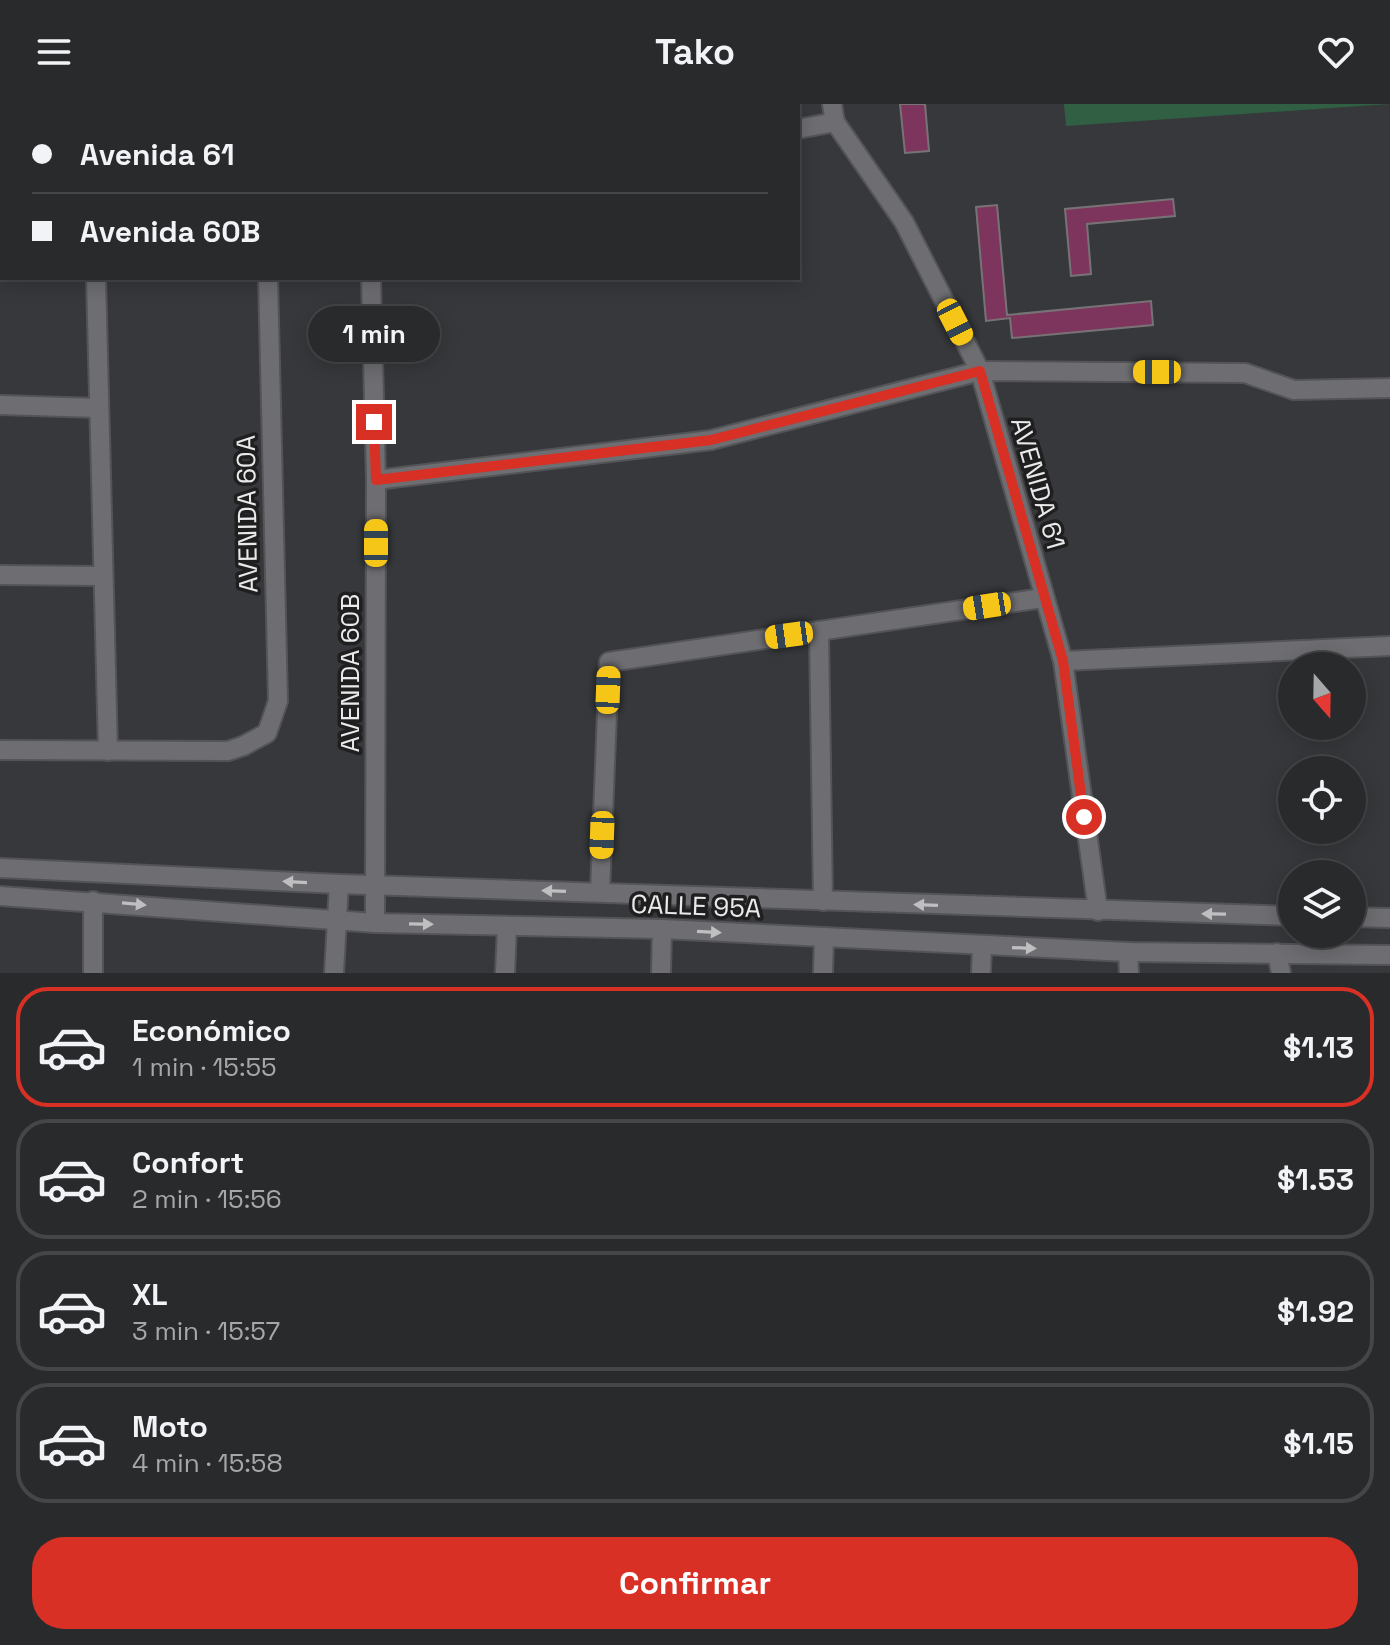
<!DOCTYPE html>
<html lang="es">
<meta charset="utf-8">
<style>
body{margin:0;font-family:"Space Grotesk",sans-serif;background:#313234;color:#f1f3f6;height:100vh;display:flex;flex-direction:column;font-size:30px;white-space:nowrap}
*{box-sizing:border-box;margin:0}
p{font-size:26px;color:#a5a7a9}
.icon{flex:none;width:44px;height:44px;fill:none;stroke:currentColor;stroke-width:2;stroke-linecap:round;stroke-linejoin:round}
.map{position:relative;height:869px;overflow:hidden}
.panel{display:flex;flex-direction:column;background:#292a2c;flex:1}
.panel>*{flex:none}
.hud{position:absolute;left:0px;top:0px;width:800px;height:176px;box-shadow:0 4px 20px #0003,0 0 0 2px #454648;display:grid;align-content:center;height:176px;padding:0 32px;background:#292a2c}
.needle{width:52px;rotate:160deg}
.tools{position:absolute;left:1278px;top:548px;display:grid;gap:16px}
.tools a{display:grid;place-items:center;width:88px;height:88px;border-radius:50%;background:#292a2c;box-shadow:0 4px 20px #0003,0 0 0 2px #454648;font-size:40px}
.end{position:absolute;width:36px;height:36px;margin:-18px;border:10px solid #d93025;background:#fff;box-shadow:0 0 0 4px #fff}
.from{border-radius:50%}
.bubble{position:absolute;height:56px;border-radius:28px;background:#292a2c;box-shadow:0 4px 20px #0003,0 0 0 2px #454648;font-size:26px;font-weight:600;line-height:56px;text-align:center}
.car{position:absolute;width:24px;height:48px;margin:-24px -12px;border-radius:10px;box-shadow:0 0 6px 2px #0007;background:linear-gradient(#f5c518 24%,#345 0 40%,#f5c518 0 76%,#345 0 86%,#f5c518 0)}
.hud b{display:flex;align-items:center;gap:28px;height:76px;font-size:30px}
.hud b+b{border-top:2px solid #454648}
.hud i{width:20px;height:20px;background:#f1f3f6}
ul{padding:14px 0 0;list-style:none}
li{display:flex;align-items:center;gap:24px;height:120px;margin:0 16px 12px;padding:0 16px;border:4px solid #454648;border-radius:32px}
li div{flex:1}
li b{display:block;font-size:30px}
li em{font-style:normal;font-weight:600}
li.active{border-color:#d93025}
li>.icon{width:72px;height:72px;stroke-width:1.5}
.action{display:flex;gap:16px;margin-top:auto;padding:16px 32px}
.action a{flex:1;height:92px;border-radius:32px;background:#d93025;color:#fff;font-size:32px;font-weight:600;line-height:92px;text-align:center}
header{display:flex;justify-content:space-between;align-items:center;height:104px;padding:0 32px;background:#292a2c;font-size:36px;font-weight:600}
.map>svg:first-child{display:block}
</style>
<header><svg class="icon" aria-label="menu" viewBox="0 0 24 24"><path d="M4 6h16M4 12h16M4 18h16"/></svg>Tako<svg class="icon" aria-label="heart" viewBox="0 0 24 24"><path d="M12 20l-8-8c-3-5 5-10 8-4 3-6 11-1 8 4z"/></svg></header>
<div class="map">
<svg width="1390" height="869" viewBox="0 0 1390 869">
<rect width="100%" height="100%" fill="#37383b"/>
<path fill="#305f43" d="M1064,0h326l-324,22z"/>
<g fill="#7e355d" stroke="#777375" stroke-width="2">
<path d="M900,0h25l4,47 -24,2z"/>
<path d="M1173,95l2,17 -88,8 4,50 -20,2 -6,-67z"/>
<path d="M997,101l10,110 144,-14 2,24 -141,13 -2,-20 -24,3 -10,-114z"/>
</g>
<g fill="none" stroke-linecap="round" stroke-linejoin="round">
<defs>
<g id="street">
<path d="M368,0v2"/>
<path d="M832,0l3,18 69,100 76,149 83,290 35,250"/>
<path d="M798,25l37,-7"/>
<path d="M0,49h2"/>
<path d="M96,174l12,473"/>
<path d="M371,174l5,202 -1,443"/>
<path d="M0,301l98,3"/>
<path d="M376,376l335,-40 269,-69 265,2 49,17 96,-2"/>
<path d="M0,471l101,1"/>
<path d="M819,527l4,270"/>
<path d="M1063,557l327,-15"/>
<path d="M0,646l228,1 15,-5 24,-13 11,-32 -10,-423"/>
<path d="M0,764l339,16 953,32"/>
<path d="M600,788l9,-230 434,-64"/>
<path d="M0,792l375,27 287,6 466,23 262,3"/>
<path d="M1352,813l38,1"/>
<path d="M1128,848l1,21"/>
<path d="M1277,849l4,20"/>
<path d="M93,869v-72"/>
<path d="M334,869l5,-89"/>
<path d="M505,869l2,-47"/>
<path d="M661,869l1,-44"/>
<path d="M823,869l1,-36"/>
<path d="M981,869l1,-27"/>
</g>
</defs>
<use href="#street" stroke="#535457" stroke-width="22"/>
<use href="#street" stroke="#6e6e72" stroke-width="18"/>
</g>
<defs><path id="oneway-solid" d="M-6-.8H1V-3.2L6.5 0L1 3.2V.8H-6Z" transform="scale(2)"/></defs>
<g fill="#bfbfc1">
<use href="#oneway-solid" transform="translate(295 778) rotate(-177)"/>
<use href="#oneway-solid" transform="translate(554 787) rotate(-178)"/>
<use href="#oneway-solid" transform="translate(134 800) rotate(5)"/>
<use href="#oneway-solid" transform="translate(926 801) rotate(-178)"/>
<use href="#oneway-solid" transform="translate(1214 810) rotate(-179)"/>
<use href="#oneway-solid" transform="translate(421 820) rotate(1)"/>
<use href="#oneway-solid" transform="translate(709 828) rotate(3)"/>
<use href="#oneway-solid" transform="translate(1024 844) rotate(2)"/>
</g>
<g fill="none" stroke-linecap="round" stroke-linejoin="round">
<path stroke="#d93025" stroke-width="10" d="M374,318l2,58 335,-40 269,-69 83,290 21,156"/>
</g>
<g text-anchor="middle" dominant-baseline="central" stroke-width="7" stroke-linejoin="round" paint-order="stroke">
<g font-size="26" fill="#eaeaec" stroke="#1f1f20">
<text transform="translate(1038 379) rotate(74)">AVENIDA 61</text>
<text transform="translate(247 410) rotate(-91)">AVENIDA 60A</text>
<text transform="translate(350 569) rotate(-90)">AVENIDA 60B</text>
<text transform="translate(696 802) rotate(2)">CALLE 95A</text>
</g>
</g>
</svg>
<div class="tools">
<a><svg class="needle" viewBox="-14 -14 28 28"><path d="M0-13l5 13h-10z" fill="#e53935"/><path d="M0 13l5-13h-10z" fill="#a5a7a9"/></svg></a>
<a><svg class="icon" aria-label="locate" viewBox="0 0 24 24"><circle cx="12" cy="12" r="6"/><path d="M12 2v4M12 18v4M2 12h4M18 12h4"/></svg></a>
<a><svg class="icon" aria-label="layers" viewBox="0 0 24 24"><path d="M12 4l9 5-9 5-9-5zM3 14l9 5 9-5"/></svg></a>
</div>
<i class="end from" style="left:1084px;top:713px"></i>
<i class="end" style="left:374px;top:318px"></i>
<div class="bubble" style="left:308px;top:202px;width:132px">1 min</div>
<i class="car" style="left:955px;top:218px;rotate:153deg"></i>
<i class="car" style="left:1157px;top:268px;rotate:270deg"></i>
<i class="car" style="left:376px;top:439px;rotate:0deg"></i>
<i class="car" style="left:987px;top:502px;rotate:261deg"></i>
<i class="car" style="left:789px;top:531px;rotate:262deg"></i>
<i class="car" style="left:608px;top:586px;rotate:2deg"></i>
<i class="car" style="left:602px;top:731px;rotate:182deg"></i>
<div class="hud">
<b><i class="from"></i>Avenida 61</b>
<b><i></i>Avenida 60B</b>
</div>
</div>
<section class="panel">
<ul>
<li class="active"><svg class="icon" aria-label="car" viewBox="0 0 24 24"><path d="M5 17H2v-5l4-1 3-4h7l3 4 3 1v5h-3M9 17h6M6 11h13"/><circle cx="7" cy="17" r="2"/><circle cx="17" cy="17" r="2"/></svg><div><b>Económico</b><p>1 min · 15:55</p></div><em>$1.13</em></li>
<li><svg class="icon" aria-label="car" viewBox="0 0 24 24"><path d="M5 17H2v-5l4-1 3-4h7l3 4 3 1v5h-3M9 17h6M6 11h13"/><circle cx="7" cy="17" r="2"/><circle cx="17" cy="17" r="2"/></svg><div><b>Confort</b><p>2 min · 15:56</p></div><em>$1.53</em></li>
<li><svg class="icon" aria-label="car" viewBox="0 0 24 24"><path d="M5 17H2v-5l4-1 3-4h7l3 4 3 1v5h-3M9 17h6M6 11h13"/><circle cx="7" cy="17" r="2"/><circle cx="17" cy="17" r="2"/></svg><div><b>XL</b><p>3 min · 15:57</p></div><em>$1.92</em></li>
<li><svg class="icon" aria-label="car" viewBox="0 0 24 24"><path d="M5 17H2v-5l4-1 3-4h7l3 4 3 1v5h-3M9 17h6M6 11h13"/><circle cx="7" cy="17" r="2"/><circle cx="17" cy="17" r="2"/></svg><div><b>Moto</b><p>4 min · 15:58</p></div><em>$1.15</em></li>
</ul>
<div class="action"><a>Confirmar</a></div>
</section>
